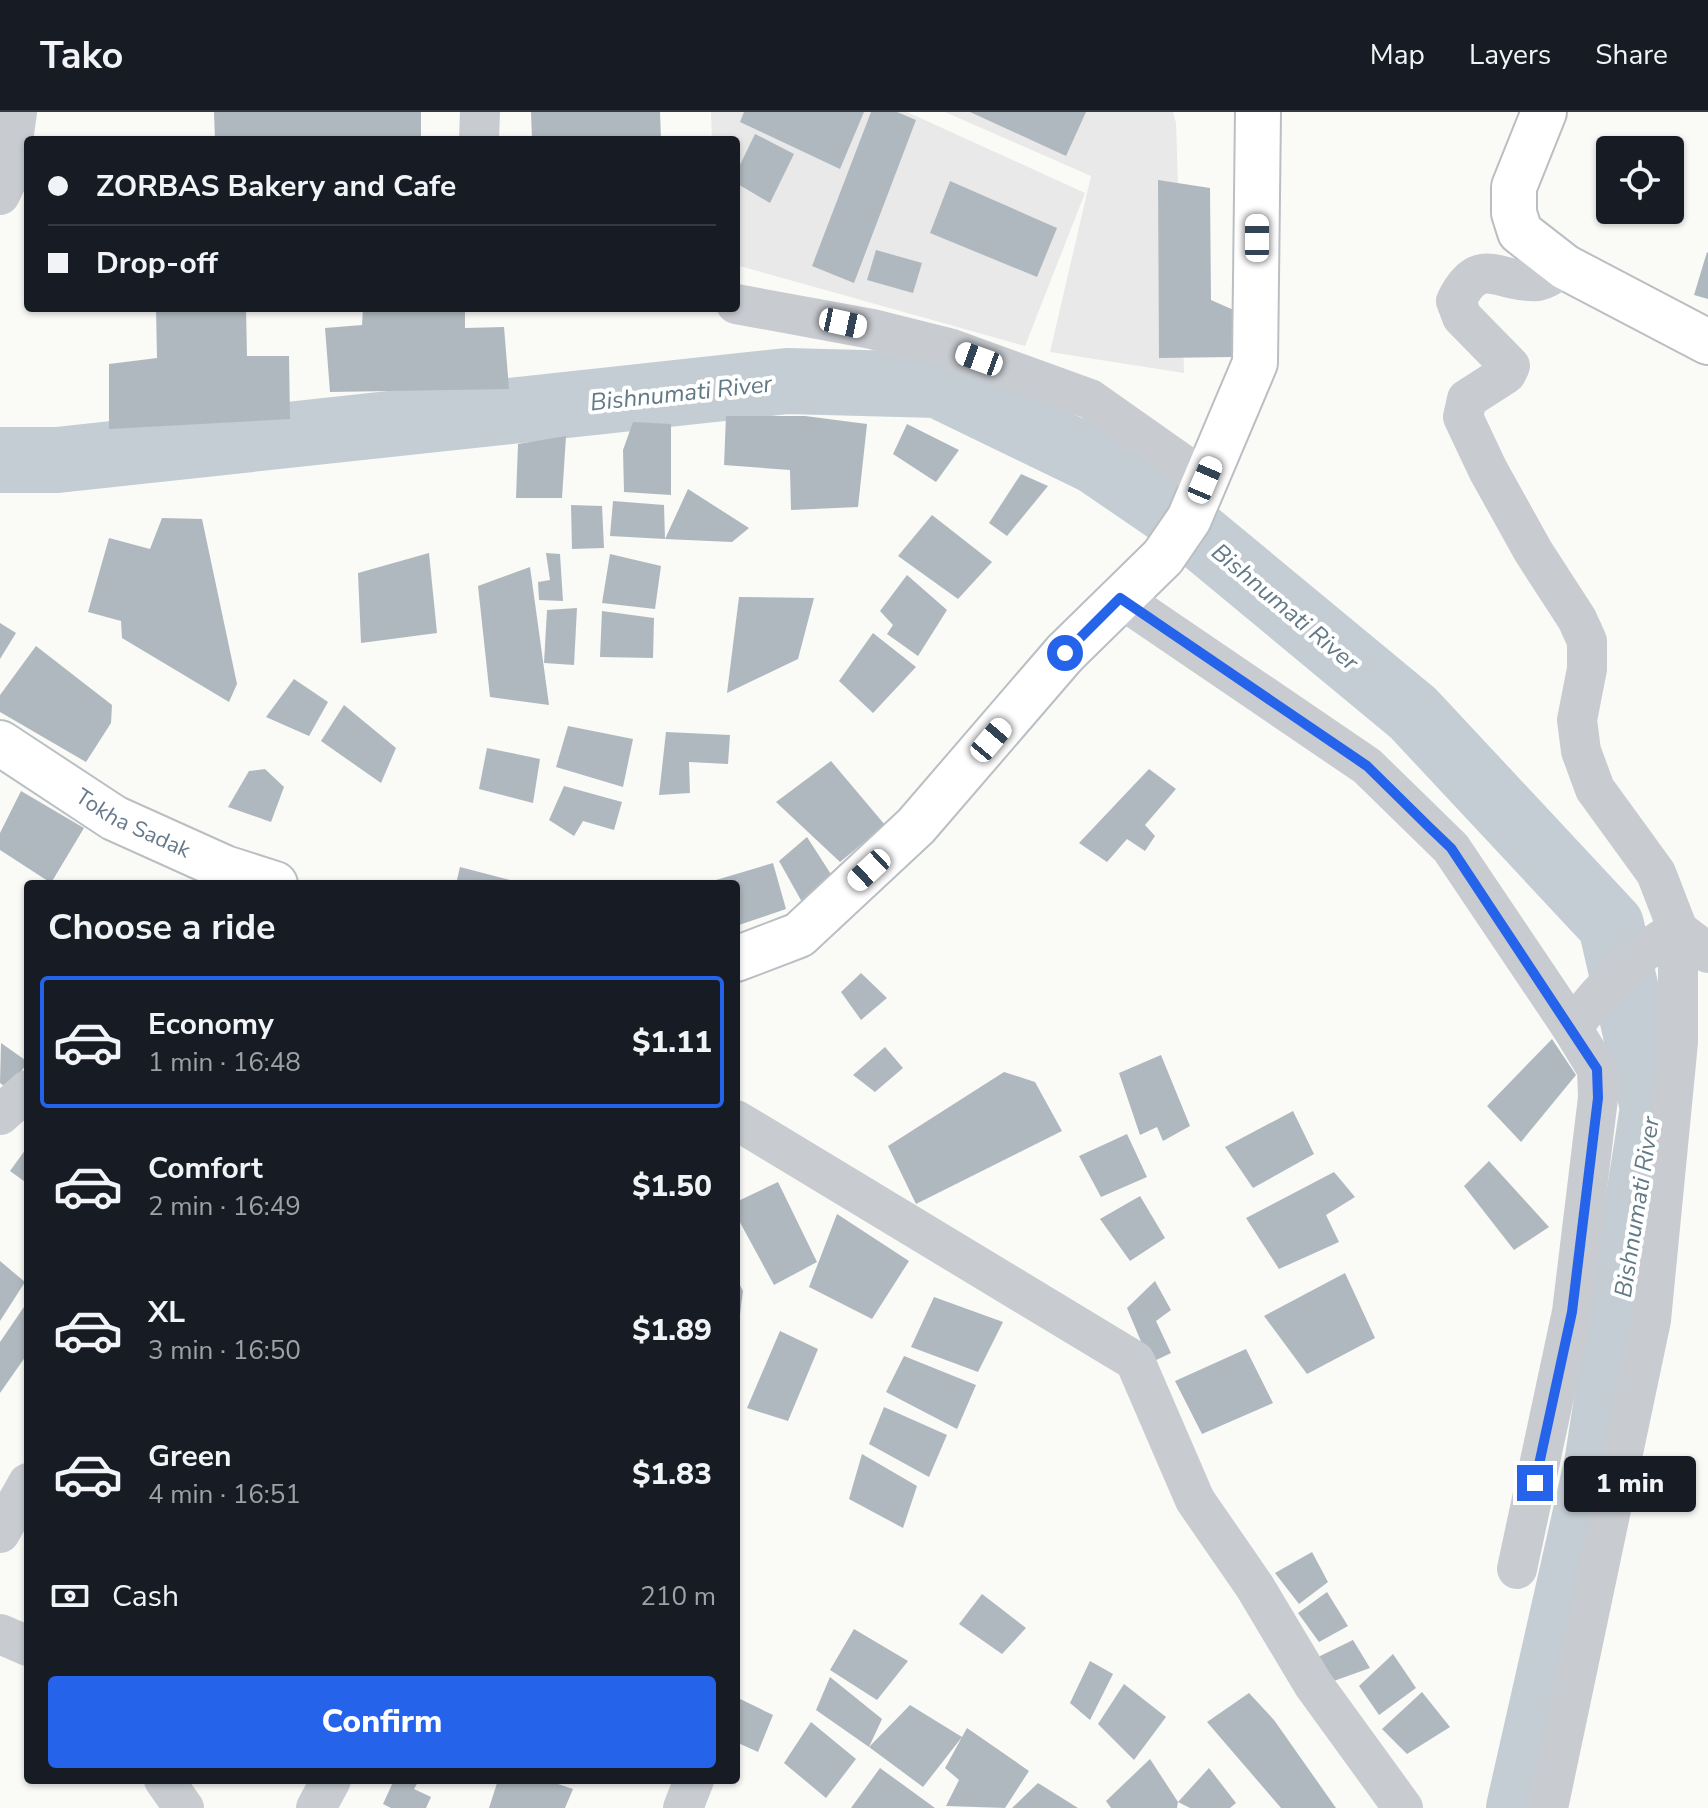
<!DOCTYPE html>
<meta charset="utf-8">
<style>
body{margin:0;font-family:"Nunito Sans",sans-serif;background:#20242c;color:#f1f3f6;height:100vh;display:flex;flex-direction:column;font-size:30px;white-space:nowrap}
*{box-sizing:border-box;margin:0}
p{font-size:26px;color:#9ea1a6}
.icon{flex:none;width:44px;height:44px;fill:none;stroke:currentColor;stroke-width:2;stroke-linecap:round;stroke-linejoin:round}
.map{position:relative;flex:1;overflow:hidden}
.side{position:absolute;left:24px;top:768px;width:716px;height:904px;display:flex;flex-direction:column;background:#171b24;border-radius:8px;box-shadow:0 2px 6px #0004}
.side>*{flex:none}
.guide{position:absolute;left:24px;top:24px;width:716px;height:176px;border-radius:8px;box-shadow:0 2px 6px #0004;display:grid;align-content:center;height:176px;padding:0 24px;background:#171b24}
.tools{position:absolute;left:1596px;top:24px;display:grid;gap:16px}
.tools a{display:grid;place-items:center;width:88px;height:88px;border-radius:8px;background:#171b24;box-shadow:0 2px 6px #0004;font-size:40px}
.end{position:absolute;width:36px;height:36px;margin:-18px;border:10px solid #2563eb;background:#fff;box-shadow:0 0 0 4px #fff}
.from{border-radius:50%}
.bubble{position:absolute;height:56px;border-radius:8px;background:#171b24;box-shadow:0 2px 6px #0004;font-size:26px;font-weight:800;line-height:56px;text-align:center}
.car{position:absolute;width:24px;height:48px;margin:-24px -12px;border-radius:10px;box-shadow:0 0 6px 2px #0007;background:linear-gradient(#fff 24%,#345 0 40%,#fff 0 76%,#345 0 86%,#fff 0)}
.guide b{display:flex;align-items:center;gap:28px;height:76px;font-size:30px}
.guide b+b{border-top:2px solid #363941}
.guide i{width:20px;height:20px;background:#f1f3f6}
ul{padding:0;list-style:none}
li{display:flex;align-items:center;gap:24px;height:132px;margin:0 16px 12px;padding:0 8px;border:4px solid transparent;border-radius:8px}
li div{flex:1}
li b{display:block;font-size:30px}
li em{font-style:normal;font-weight:800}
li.current{border-color:#2563eb}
li>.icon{width:72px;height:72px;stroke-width:1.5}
h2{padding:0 24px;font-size:36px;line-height:96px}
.pay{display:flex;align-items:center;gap:20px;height:88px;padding:0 24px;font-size:30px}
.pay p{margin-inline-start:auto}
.action{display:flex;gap:16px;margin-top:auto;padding:16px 24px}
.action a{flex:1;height:92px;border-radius:8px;background:#2563eb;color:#fff;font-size:32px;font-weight:800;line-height:92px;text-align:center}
header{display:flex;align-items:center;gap:48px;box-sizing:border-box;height:112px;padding:0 40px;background:#171b24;border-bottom:2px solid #363941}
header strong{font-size:38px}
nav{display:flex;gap:44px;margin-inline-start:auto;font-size:28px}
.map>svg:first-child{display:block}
</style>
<header>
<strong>Tako</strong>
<nav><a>Map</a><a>Layers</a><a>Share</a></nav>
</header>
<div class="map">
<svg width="1708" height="1696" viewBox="0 0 1708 1696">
<rect width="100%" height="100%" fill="#fafaf7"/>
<g fill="#e8e9e8">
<path d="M711,0h196l178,81 -60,153 -289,-81v-125h-24z"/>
<path d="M945,0h228l3,11 8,250 -134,-21 41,-176z"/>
</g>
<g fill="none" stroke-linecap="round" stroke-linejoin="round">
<path stroke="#c3cdd3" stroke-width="66" d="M0,348h57l730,-79 151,4 157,76 79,54 239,198 198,212 42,183 -56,356 -78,344"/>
</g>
<g fill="#b0b8bf">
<path d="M214,0h207v28h-206z"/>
<path d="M531,0h129l1,28h-129z"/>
<path d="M744,0h120l-24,57 -100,-47z"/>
<path d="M871,0h26l19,8 -62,163 -42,-17z"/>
<path d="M970,0h116l-20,44z"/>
<path d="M755,22l39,20 -24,49 -34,-20v-10z"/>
<path d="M1158,68l52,8 1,112 25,11 -3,46 -74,1z"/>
<path d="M950,69l107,47 -20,49 -107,-44z"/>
<path d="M876,138l46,13 -9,30 -46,-13z"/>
<path d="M1707,140l1,1v46l-14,-4z"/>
<path d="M156,196h90l1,48h42l1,63 -181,10v-65l48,-6z"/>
<path d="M363,196h102v20l39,-1 5,62 -179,3 -5,-64 37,-3z"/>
<path d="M726,304h79l62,8 -9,83 -67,3 -1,-40 -66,-5z"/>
<path d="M633,310l38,2v71l-47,-3 -1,-42z"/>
<path d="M907,312l52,26 -23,32 -43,-28z"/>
<path d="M566,324l-4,62h-46l2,-54z"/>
<path d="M1021,362l27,12 -41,50 -18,-13z"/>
<path d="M688,377l61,39 -17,14 -67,-3z"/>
<path d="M613,389l51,4 1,34 -55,-3z"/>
<path d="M571,393l31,1 2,42 -32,1z"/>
<path d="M932,403l60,47 -34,37 -60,-43z"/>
<path d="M162,406l40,1 35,165 -8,18 -107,-64 -1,-17 -33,-9 21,-74 41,11z"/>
<path d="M429,441l8,80 -76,10 -3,-70z"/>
<path d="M546,441l14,1 3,47 -24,-1 -1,-18 12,-2z"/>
<path d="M610,442l51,12 -6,43 -53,-6z"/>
<path d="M530,455l13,94 6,44 -59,-8 -12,-111z"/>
<path d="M907,463l40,35 -29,46 -31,-22 6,-9 -13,-14z"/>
<path d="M739,485l75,1 -16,61 -71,34z"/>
<path d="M577,496l-3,57 -30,-2 3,-53z"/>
<path d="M602,499l52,7 -1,40 -53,-1z"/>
<path d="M0,511l16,10 -16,26z"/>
<path d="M873,521l43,34 -43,46 -34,-32z"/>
<path d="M36,534l76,59 -1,18 -25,39 -86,-50v-17z"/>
<path d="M294,567l34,23 -19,34 -43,-19z"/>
<path d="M344,593l52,43 -15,35 -60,-42z"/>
<path d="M568,614l65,13 -10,48 -67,-20z"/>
<path d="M666,620l64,3 -2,29 -39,-2 1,31 -31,2z"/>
<path d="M487,636l53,11 -7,44 -54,-14z"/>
<path d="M831,649l54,64 -45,37 -64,-60z"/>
<path d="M265,657l19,18 -13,35 -43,-15 21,-36z"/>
<path d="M1149,657l27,20 -31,36 10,11 -10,15 -18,-12 -20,23 -28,-19z"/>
<path d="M564,674l58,16 -8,28 -31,-9 -9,15 -25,-16z"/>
<path d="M21,679l63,37 -33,55 -51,-33v-17z"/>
<path d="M807,725l29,45 -34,20 -23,-41z"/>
<path d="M773,751l13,46 -50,17v-42l-30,-1z"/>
<path d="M460,755l54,14v3h-58z"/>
<path d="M861,861l26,25 -26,22 -20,-28z"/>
<path d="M1552,927l24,36 -55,67 -34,-36z"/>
<path d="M1,931l27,19 -20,27 -8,-6z"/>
<path d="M885,935l18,21 -28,24 -22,-17z"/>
<path d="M1161,943l29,71 -27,15 -6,-14 -17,8 -21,-62z"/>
<path d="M1004,960l31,10 27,49 -146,73 -28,-58z"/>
<path d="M1293,999l21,43 -61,34 -28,-41z"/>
<path d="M1127,1022l20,43 -46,20 -22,-41z"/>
<path d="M28,1034v38l-18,-13z"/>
<path d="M1489,1049l60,66 -35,23 -50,-64z"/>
<path d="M1334,1060l21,25 -29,18 13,27 -60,27 -33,-51z"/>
<path d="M778,1070l39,80 -43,23 -38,-70v-13z"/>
<path d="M1140,1084l25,42 -35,23 -30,-42z"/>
<path d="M837,1102l72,47 -37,58 -63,-32z"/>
<path d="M0,1149l25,21 -25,39z"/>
<path d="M1345,1161l30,65 -68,36 -43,-58z"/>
<path d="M736,1165l7,14 -5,39h-2z"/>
<path d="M1155,1169l16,29 -15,11 15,32 -21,10 -23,-55z"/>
<path d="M934,1185l69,25 -25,50 -67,-25z"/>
<path d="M28,1189v52l-28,40v-51z"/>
<path d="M780,1219l38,18 -30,72 -41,-13z"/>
<path d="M1246,1237l27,54 -71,31 -27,-53z"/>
<path d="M904,1244l72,29 -19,44 -71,-37z"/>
<path d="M884,1295l63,28 -18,42 -60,-33z"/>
<path d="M862,1342l55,32 -14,42 -54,-29z"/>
<path d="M1312,1440l16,30 -29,22 -24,-31z"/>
<path d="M1327,1480l21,34 -29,16 -21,-29z"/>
<path d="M982,1482l44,34 -24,26 -43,-30z"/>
<path d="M854,1517l54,32 -31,39 -47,-30z"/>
<path d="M1353,1528l17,28 -39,14 -13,-25z"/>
<path d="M1393,1542l23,34 -37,27 -20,-29z"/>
<path d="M1090,1549l23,13 -23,46 -20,-17z"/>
<path d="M830,1565l52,42 -13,28 -53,-37z"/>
<path d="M1124,1572l42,33 -32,43 -36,-36z"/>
<path d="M1422,1580l28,35 -43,27 -25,-25z"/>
<path d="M1249,1581l25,27 62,88h-55l-74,-86z"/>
<path d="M736,1585l37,18 -15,37 -22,-10z"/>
<path d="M910,1593l52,32 5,-9 62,43 -24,37 -59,-2 13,-26 -14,-12 17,-31 -39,50 -54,-40z"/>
<path d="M811,1610l45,37 -30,39 -42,-35z"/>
<path d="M1150,1647l28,43 -1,6h-66l-5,-7z"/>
<path d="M880,1656l55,40h-84z"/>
<path d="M1209,1656l27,35 -6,5h-40l-12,-6z"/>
<path d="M394,1668h25l-5,9 17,8 -5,11h-35l-8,-4z"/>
<path d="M498,1668h48l27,9 -8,19h-76z"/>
<path d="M1038,1671l40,25h-66z"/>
</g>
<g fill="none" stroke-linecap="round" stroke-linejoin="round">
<defs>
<g id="major">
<path d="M1544,0l-30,75v26l6,19 45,35 143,75"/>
<path id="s1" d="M0,631l114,75 111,50 50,16"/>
<path d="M736,847l63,-24 117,-109 149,-173 98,-96 26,-38 66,-156 3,-251"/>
</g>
</defs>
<use href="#major" stroke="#babfc3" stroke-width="48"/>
<g stroke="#c8cbd0" stroke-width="40">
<path d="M479,28l1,-28"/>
<path d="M0,83l8,-17 9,-66"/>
<path d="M736,192l136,25 80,20 138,50 115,81"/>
<path d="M1120,486l247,168 84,82 121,180c28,-38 64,-76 106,-98l30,23"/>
<path d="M0,1003l28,-25"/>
<path d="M736,1008l399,241 60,139 60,87 58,97 90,124"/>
<path d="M0,1421l28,-50"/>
<path d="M1517,1457l55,-257 26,-214 -1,-29 -25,-41"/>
<path d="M0,1522l28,12"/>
<path d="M164,1668l20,28"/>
<path d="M316,1696l15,-28"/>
<path d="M683,1696l11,-28"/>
<path d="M1548,1696l103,-488 27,-278v-112l-22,-57 -61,-84 -14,-38 -4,-31 10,-51v-28l-10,-22 -44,-68 -45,-81 -25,-53 4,-18 39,-25 4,-8 -48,-49 -6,-16c24,-49 44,-17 81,-20 9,-1 20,-10 28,-14"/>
</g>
<use href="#major" stroke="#fff" stroke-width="44"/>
</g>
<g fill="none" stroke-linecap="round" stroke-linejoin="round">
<path stroke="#2563eb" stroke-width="10" d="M1065,541l55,-55 247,168 63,62 21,20 146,221 1,29 -26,214 -37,171"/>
</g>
<g text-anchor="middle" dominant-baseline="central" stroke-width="8" stroke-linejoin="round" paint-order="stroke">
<g font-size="22" fill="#66788b" stroke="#fff">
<text stroke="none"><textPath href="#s1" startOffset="156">Tokha Sadak</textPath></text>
</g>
<g font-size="24" font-style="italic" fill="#627986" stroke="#fff">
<text transform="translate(681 281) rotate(-6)">Bishnumati River</text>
<text transform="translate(1285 495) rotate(40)">Bishnumati River</text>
<text transform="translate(1637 1095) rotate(-81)">Bishnumati River</text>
</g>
</g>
</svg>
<div class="tools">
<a><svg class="icon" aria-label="locate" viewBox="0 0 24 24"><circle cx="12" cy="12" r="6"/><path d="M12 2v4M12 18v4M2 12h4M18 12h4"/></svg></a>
</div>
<i class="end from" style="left:1065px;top:541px"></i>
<i class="end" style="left:1535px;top:1371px"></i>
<div class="bubble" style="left:1564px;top:1344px;width:132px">1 min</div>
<i class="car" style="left:1257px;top:126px;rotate:0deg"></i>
<i class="car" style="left:843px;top:211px;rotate:102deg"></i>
<i class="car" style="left:979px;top:247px;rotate:290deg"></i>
<i class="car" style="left:1205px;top:368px;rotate:23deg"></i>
<i class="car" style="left:991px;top:628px;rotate:40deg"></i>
<i class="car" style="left:869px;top:758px;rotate:227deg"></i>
<div class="guide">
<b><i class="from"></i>ZORBAS Bakery and Cafe</b>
<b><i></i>Drop-off</b>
</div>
<section class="side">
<h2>Choose a ride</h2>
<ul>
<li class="current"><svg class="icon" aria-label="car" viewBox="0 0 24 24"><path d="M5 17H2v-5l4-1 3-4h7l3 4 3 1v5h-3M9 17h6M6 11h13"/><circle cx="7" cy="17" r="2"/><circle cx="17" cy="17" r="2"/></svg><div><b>Economy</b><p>1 min · 16:48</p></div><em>$1.11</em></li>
<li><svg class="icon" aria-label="car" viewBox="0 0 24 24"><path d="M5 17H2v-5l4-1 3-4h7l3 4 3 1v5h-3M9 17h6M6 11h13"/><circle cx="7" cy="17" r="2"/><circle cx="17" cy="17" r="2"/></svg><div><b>Comfort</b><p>2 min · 16:49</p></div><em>$1.50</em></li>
<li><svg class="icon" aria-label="car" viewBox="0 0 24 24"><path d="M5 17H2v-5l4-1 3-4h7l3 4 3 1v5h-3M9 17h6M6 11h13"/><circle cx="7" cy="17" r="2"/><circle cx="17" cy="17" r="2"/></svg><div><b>XL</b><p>3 min · 16:50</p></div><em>$1.89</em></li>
<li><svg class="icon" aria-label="car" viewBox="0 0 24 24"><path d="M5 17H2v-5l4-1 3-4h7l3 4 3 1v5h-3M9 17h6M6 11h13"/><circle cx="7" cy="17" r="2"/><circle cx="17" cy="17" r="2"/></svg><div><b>Green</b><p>4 min · 16:51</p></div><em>$1.83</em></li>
</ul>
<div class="pay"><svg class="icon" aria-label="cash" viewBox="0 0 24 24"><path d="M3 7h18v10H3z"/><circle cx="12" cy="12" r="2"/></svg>Cash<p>210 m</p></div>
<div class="action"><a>Confirm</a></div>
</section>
</div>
